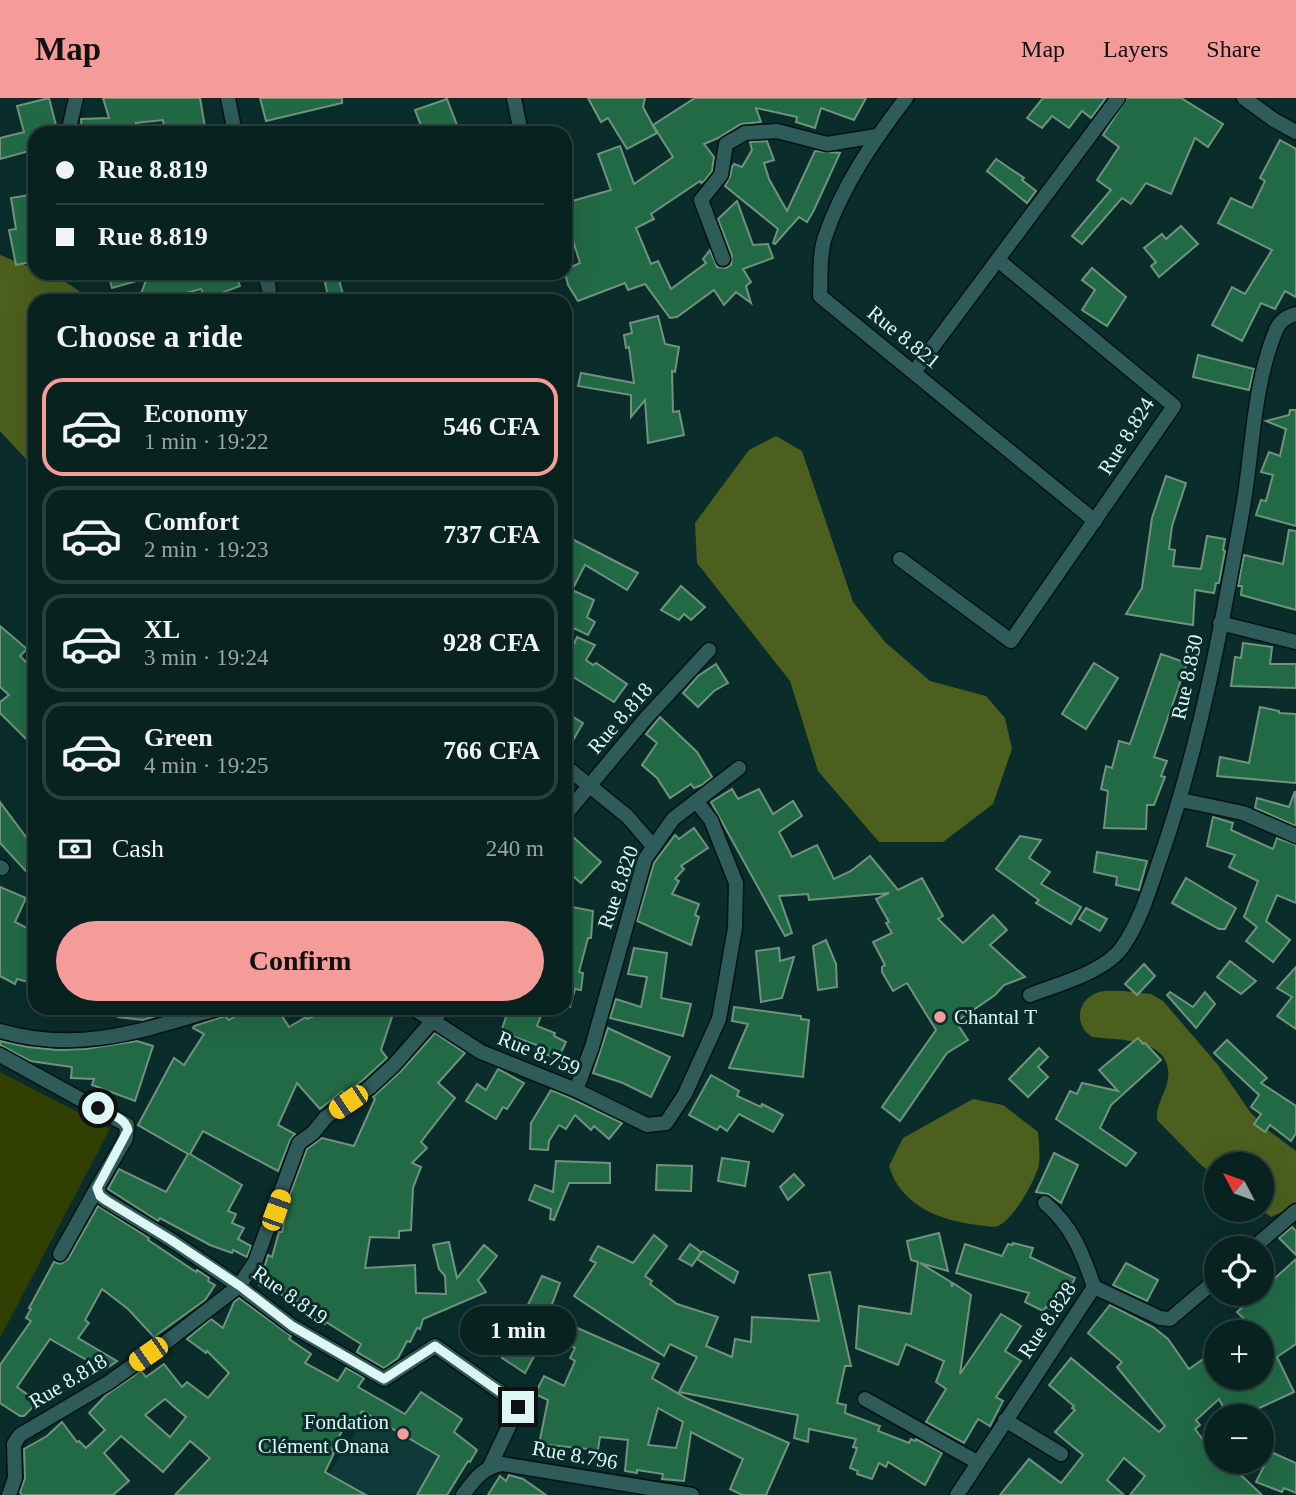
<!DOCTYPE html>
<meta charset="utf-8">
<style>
body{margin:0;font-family:Georgia,serif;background:#112a29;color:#f1f3f6;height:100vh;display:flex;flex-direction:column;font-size:26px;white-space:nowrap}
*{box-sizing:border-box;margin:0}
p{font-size:23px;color:#98a4a5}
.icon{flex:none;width:38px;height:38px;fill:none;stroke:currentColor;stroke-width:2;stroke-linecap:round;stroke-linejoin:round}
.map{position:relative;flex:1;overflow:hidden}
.details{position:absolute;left:28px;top:196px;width:544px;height:721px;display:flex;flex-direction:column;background:#082220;border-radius:21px;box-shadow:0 7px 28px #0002,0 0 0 2px #293f3e}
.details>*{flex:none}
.top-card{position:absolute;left:28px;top:28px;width:544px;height:154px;border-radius:21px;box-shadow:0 7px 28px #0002,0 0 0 2px #293f3e;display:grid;align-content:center;height:154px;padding:0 28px;background:#082220}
.needle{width:46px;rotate:311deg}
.fabs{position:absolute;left:1204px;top:1054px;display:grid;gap:14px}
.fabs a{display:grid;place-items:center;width:70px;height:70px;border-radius:50%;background:#082220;box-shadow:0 7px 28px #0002,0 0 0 2px #293f3e;font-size:35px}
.end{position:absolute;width:32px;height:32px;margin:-16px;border:9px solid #def6f4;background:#111;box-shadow:0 0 0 4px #111}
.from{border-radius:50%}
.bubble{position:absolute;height:49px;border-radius:24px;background:#082220;box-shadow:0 7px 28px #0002,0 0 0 2px #293f3e;font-size:23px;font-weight:600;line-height:49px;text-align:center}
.car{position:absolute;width:21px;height:42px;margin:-21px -10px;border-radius:9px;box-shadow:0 0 5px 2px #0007;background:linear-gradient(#f5c518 24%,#345 0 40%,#f5c518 0 76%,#345 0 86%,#f5c518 0)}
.top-card b{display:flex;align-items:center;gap:24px;height:66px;font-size:26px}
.top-card b+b{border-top:2px solid #293f3e}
.top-card i{width:18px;height:18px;background:#f1f3f6}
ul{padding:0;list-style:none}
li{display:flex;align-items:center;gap:21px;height:98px;margin:0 14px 10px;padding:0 14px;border:4px solid #293f3e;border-radius:21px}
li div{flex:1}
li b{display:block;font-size:26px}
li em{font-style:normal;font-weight:600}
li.selected{border-color:#f59b9a}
li>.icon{width:63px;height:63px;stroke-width:1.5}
h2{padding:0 28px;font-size:32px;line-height:84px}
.pay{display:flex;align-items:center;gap:18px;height:77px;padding:0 28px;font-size:26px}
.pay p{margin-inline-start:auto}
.action{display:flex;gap:14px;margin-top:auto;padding:14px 28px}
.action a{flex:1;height:80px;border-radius:42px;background:#f59b9a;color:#111;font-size:28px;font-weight:600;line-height:80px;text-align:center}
header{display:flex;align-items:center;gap:42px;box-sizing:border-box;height:98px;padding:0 35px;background:#f59b9a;color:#111}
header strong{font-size:33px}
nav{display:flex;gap:38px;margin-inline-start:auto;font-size:24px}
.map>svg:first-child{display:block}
</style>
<header>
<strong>Map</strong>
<nav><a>Map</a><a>Layers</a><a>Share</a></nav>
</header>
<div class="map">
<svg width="1296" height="1397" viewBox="0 0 1296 1397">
<rect width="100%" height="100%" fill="#0a2d2b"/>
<path fill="#0e3b3a" d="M421,1294l41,27 -19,29 24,14 -20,33h-132l64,-98 26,17z"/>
<path fill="#314002" d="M0,974l110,57 -110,209z"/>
<g fill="#4d5f1e">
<path d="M0,157l35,14v4c23,0 40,15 57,28h-57v168l-35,-38z"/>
<path d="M776,338l26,15 51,151 32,40 45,39 56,15 19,22 7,31 -19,55 -50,38h-64l-61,-71 -28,-90 -93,-118 -2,-40 54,-73z"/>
<path d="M1123,893l28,3 12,7 55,64 32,47 18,18 28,21v55l-25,11 -11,-8h2v-45h-46v13l-16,-13 -43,-44c-2,-14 9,-27 11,-41 6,-41 -50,-39 -76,-42 -19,-13 -15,-38 7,-45 7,-2 16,-1 24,-1z"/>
<path d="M973,1001l30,6 35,27c1,10 2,22 1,32 -3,16 -26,56 -41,62 -7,2 -19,-1 -27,-2 -36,-5 -71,-21 -82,-58l14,-28z"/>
</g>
<g fill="#226a46" stroke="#71937e" stroke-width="2" fill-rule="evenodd">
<path d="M49,0l9,35h-23v25l-4,1 -2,-8 -29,8v-21l24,-6 -7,-26z"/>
<path d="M103,0h97l6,35h-41l-2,-13 -27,3v9l-54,1 -1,-14 28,-1z"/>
<path d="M260,0h82v5l-76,18z"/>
<path d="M588,0h57l-2,9 14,26 -30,16 -19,-31 -7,4z"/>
<path d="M695,0h171l-12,22 -33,-12 -6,20 -19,-6 1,-5 -41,-9 5,14 -20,2 -23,14 -14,6 10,13 -2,14 -8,10 -3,2 -1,-2 -49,33 3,5 -18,9 15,36 7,-3 13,28 35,-26 -3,-4 7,-9 7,17 9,1 5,-3 1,-9 -14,-37 19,-18 16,44 15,-1 5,14 -30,11 8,13 -5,4 5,17 -15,-11 -12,13 -10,-15 -37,27 -7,1 -25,-34 -17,6 -3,-7 -47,18 -10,-16 -3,-12v-3l15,-7 -15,-48v-12l46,-13 -13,-36 22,-8 14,38 39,-27 -20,-32z"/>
<path d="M1043,0h63l-15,20 -9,-7 -13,17 -17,-12 -10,12 -15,-10z"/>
<path d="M1127,0h54l42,26 -15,23 -13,-9 -24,56 -25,-11 -15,21 -9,-6 -40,46 -10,-8 39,-46 -14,-10 22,-33 -16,-12z"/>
<path d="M447,1l13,34h-36l-9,-23z"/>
<path d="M1280,42l16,9v148l-11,-6 -10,18 -14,-6 -19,38 -30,-16 20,-38 13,7 27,-44 -54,-27 13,-25 21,10 13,-27 -5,-3z"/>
<path d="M767,43l7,19 -10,3 5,16 18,32 28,-60 25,2 -26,57 -7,12 -8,-5 -24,27 -2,-1 5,-14 -53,-43 5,-9 2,-10 2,-3 8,3 10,-17 -2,-8z"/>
<path d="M996,61l28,19 -2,2 14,11 -9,12 -40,-32z"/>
<path d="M35,96v23h-3l3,17v27l-19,4 -7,-35 7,-1 -5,-31z"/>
<path d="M1181,128l17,18 -39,33 -8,-11 5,-4 -12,-14 18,-14 4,5z"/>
<path d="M1092,170l34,29 -19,29 -25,-16 13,-20 -13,-10z"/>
<path d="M108,175h127l5,13 -34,13 -5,-10 -45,12h-18l9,-23 -35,10z"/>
<path d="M323,175h14l8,28h-16z"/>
<path d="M658,218l7,28 14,3 -4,25 -3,-1 1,41 6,-1 5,24 -36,8 -3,-43 -14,17v-22l-53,-9 3,-13 53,10 -5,-36 -3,1 -2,-13 8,-2 -2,-10z"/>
<path d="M1198,257l56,14 -5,21 -56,-13z"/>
<path d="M1290,312h6v116l-40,-11 5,-15 5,1 7,-26 -12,-3 8,-20 11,4 6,-27 -20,-8 23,-6z"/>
<path d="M1166,378l20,7 -14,43 -3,23 6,1 -2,16 28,3 6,-33 18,3 -2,11 2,1 -6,32h-3l-2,10 -19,-3 -2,35 -67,-11 16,-26 10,-70z"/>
<path d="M1289,432l7,1v79l-55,-15 1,-9h-4l6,-31 39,9z"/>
<path d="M570,440l68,35 -11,17 -42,-25 -13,25 22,10 -7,17 8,5 -7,13 -23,-11v-78z"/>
<path d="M681,488l24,21 -14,13 -7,-6 -5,6 -18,-10z"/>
<path d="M0,528l27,23 -7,7 15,15v62l-8,7 -27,-27v-11l9,-7 -9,-8z"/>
<path d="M577,539l18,8 -9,15 7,5 3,-2 31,21 -13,18 -49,-30v-8z"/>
<path d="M1243,545l29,4 -2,17h26v24l-65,-2 4,-29 6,1z"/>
<path d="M1161,556l26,9 -33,94 13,4 -6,15 4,1 -11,28h-7l-1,24 -42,-1 4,-37 -7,-2 5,-23 6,2 7,-27 11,3z"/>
<path d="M1094,565l24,15 -32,51 -24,-15z"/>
<path d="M716,566l12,19 -14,8 -16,16 -15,-14 15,-17z"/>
<path d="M1260,609l19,4v2l17,1v69l-79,-7 3,-19 29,6z"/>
<path d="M565,614l18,11 -18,31z"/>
<path d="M660,619l37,35 15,25 -10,8 -8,3 -3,-4 -21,14 -13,-20 -15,-13 15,-22 -11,-9z"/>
<path d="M732,691l6,10 21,-10 14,25 20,-13 9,15 -23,16 13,25 25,-12 17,34 17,-8 19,-15 28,34 24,-12 21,38 -5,3 25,24 30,-28 14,15 -17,15 35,32 -21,8 -9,10 -39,27 12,18 -21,13 -47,68 -18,-14 54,-77 -29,-47 -14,8 -11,-19v-5l3,-2 -12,-23 19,-9 -6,-10 3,-1 -13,-23 13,-6 -80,7 -1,-6 -29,2 13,37 -7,3 -74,-134z"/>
<path d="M1295,693l1,35 -41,-18 2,-10 32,9z"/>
<path d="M0,704l26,35 2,-2 7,8v38l-35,-38z"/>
<path d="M1213,719l20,6 -2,7 42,19 4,-11 19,7v58l-19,-8 -11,26 24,19 -17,22 -27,-21 11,-14 -13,-10 14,-36 -29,-14 6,-12 -28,-9z"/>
<path d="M694,730l14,20 -27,18 3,3 -9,10 4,2 -7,13 27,10 -4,11 4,2 -8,28 -54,-24 17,-58 21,-28 4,4z"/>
<path d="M572,738l29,26 -20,21 -16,-14v-26z"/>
<path d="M1020,738l21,4 -12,18 21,14 -9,12 40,23 -10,17 -35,-21 3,-3 -43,-31z"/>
<path d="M1097,754l50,9 -8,29 -23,-5 1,-8 -23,-5z"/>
<path d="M1186,780l50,30 -11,21h-6l-47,-26z"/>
<path d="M0,789l26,11 -11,24 20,10v52l-18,-5 -2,5 -15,-8z"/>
<path d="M567,808l26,5 -2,27h-3l-9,34 4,1 -2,17 -6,-1 -5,18h-5v-94z"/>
<path d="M1086,810l21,11 -7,12 -21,-12z"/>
<path d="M826,842l10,24 1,23 -19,3 -5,-44z"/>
<path d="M634,850l33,5 -6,45 30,6 -8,32 -73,-18 6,-19 25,8 6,-30 -19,-3z"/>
<path d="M779,850l1,13 14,-4 -12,41 -21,4 -5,-51z"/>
<path d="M1230,863l26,20 -15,13 -24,-17z"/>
<path d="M1144,866l11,12 -18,19 -12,-11z"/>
<path d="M1296,869v62l-19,-13 15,-19 -15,-9z"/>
<path d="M1170,894l23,15 12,-15 10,12 -19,24 -29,-33z"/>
<path d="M734,909l67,9v3l8,1 -6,57 -74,-9 19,-44 -16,-3z"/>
<path d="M118,910h39l-1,8 -13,4 -25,-3z"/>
<path d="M248,910h29l12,19 17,-10 1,2 28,-11h60l-14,42 6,8 -24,22 -19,14 -2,-3 -22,18 -23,-26 -19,42 17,9 -5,6 -12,31 -75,-40 -13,23 52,31 -14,26 8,3 -4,9 12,5 -6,11 13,7 -4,11 -14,-7 -1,3 -22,-8 -50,-27 -2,3 -50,-32 11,-20 47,23 22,-38 -50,-29 36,-67 10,7 20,-31 -11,-6 1,-2 31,-10 4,4z"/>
<path d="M509,910h35l-7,18 18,7 -1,3 12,6 -8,17 -23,-9 2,-5 -36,-13z"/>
<path d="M608,930l62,29 -19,40 -28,-14 -30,-10z"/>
<path d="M435,935l30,20 -27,30 17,15 -34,44 6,6 -15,15 9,4 -8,21 -2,42 -12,1v7l-29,-1 -5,31 50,-3 1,28 30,1 -1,-18 -6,-7 -6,-24 16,-3 8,36 27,-33 13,11 -19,24 8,12 -63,27 -3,10 -3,-1 -7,14 -3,-1 -9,17 -14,10 -27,-16 4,-8 -35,-22 -1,2 -15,-6 4,-9 -55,-24 9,-30 4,2 7,-25h3l7,-35 18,-48 15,-11 32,8 21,-47 -2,-2 28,-26z"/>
<path d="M1138,940l5,6 2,-1 16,17 -50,45 -11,23 36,25 -10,13 -70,-47 14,-28 7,3 5,-11 36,8 -19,-21z"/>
<path d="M1227,942l40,38 -6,5 35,23v27l-5,8 -21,-16 -5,7 -11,-8 7,-10 -10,-7 8,-12 -45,-42z"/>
<path d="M0,943l28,6 29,3 28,-1 52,-8 16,5 -18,55 -43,-16 2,-6 -23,-1 1,-11 -42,-6 -30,-16z"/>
<path d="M1039,950l9,9 -10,10 10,10 -20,20 -19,-18z"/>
<path d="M498,971l26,14 -17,26 -4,-2 -7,12 -30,-18 11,-17 9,6z"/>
<path d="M711,977l28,16 -2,5 24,11 1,-3 21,11 -10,17 -34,-18 -12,17 -7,-5 -3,4 -28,-15z"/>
<path d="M551,992l19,8 52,25 -13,16 -15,-13 -3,4 -16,-15 -9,14 -7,-4 -10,16 -1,9 -18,-1 1,-26z"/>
<path d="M1054,1055l24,12 -17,38 -13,-9 -12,-2z"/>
<path d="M722,1060l27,4 -4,24 -27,-5z"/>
<path d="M556,1063l54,2v20h-41l-15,37 -4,-1 1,-10 -22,-9 6,-15 18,7z"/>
<path d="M657,1067l35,1 -1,25 -35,-1z"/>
<path d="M794,1076l10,11 -16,15 -8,-13z"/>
<path d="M98,1108l51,32 -1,2 48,32 1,-2 12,8 -1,3 7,4 -10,15 -51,37 -26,-28 -26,-20 -17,31 4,3 -11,15 39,23 -13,9 -54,-31 -33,48 21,15 -14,14h-4l-20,-13v-38l31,-44 -5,-3 5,-9 -2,-1 25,-46 7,2 7,-5z"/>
<path d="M1292,1129l4,4v24l-17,-17z"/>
<path d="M939,1135l9,38 -28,-8 31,19 1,5 1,-4 18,12 -11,79 41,-60 20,12 -16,25 16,10 -25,36 7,4 -13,25 -12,-7 -14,24 -38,-21 20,-33 -10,-7 8,-21 -38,-17 -8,21 -42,-17 3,-42 52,8 7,-52 -7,-2 -4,-19z"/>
<path d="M654,1137l13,11 -22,30 7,5 -2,3 27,20 41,13 -12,29 26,11 3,-18 16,3 1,-25 67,4 -10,-46 21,-3 21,94h-6l-8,37 9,2 -1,8 35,13 -2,5 31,12 2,-4 4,2 1,-2 26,14 -17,32 -37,-23 -2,5 -7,-4 -7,16 -15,-5 1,-3 -8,-3 7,-20 -4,-1 3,-8 -47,-10 -1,13 -14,-4 4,-23 -119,-23 18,-35 -27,-13 -6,12 -90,-60 22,-33 -6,-3 8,-14 35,17z"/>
<path d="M1013,1145l20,5 -3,9 45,21 -17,35 -12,-6 -3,4 -18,-9 4,-9 -73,-20 9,-29 37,12 6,-12 4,1z"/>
<path d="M690,1146l11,8 -9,14 -13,-7z"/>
<path d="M703,1153l35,21 -4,11 -37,-24z"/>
<path d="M1296,1161v85l-19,13 17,35 -41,19 2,5h-27l-9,-17 -23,21 4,5 -5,4 21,28v4h10l36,34h-132l15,-19 -21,-18 -17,22 17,15h-124l29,-36 32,24 22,-28 -28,-23 20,-22 -3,-2 2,-2 -25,-21 22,-27 88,74 6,-6 -48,-59 5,-5 -34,-29 22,-28 43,22 15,12 21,30 27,-19v27h46v-45h-24l10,-9 -11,-11 21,-19h4v-3z"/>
<path d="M1126,1165l32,17 -11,21 -34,-16z"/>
<path d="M542,1178l18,7 -12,32 111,49 -7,14 34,20 103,45 -23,52h-24l-12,-6 13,-30 -52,-27 -7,49 -22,-2 1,-5 -26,-4v3l-12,-2 3,-31 -28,-3 -2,13 -59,-6 9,-44 -13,-6 9,-18 20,10 11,-25 -5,-3 5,-10 -29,-14 -21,39 -23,-15zM658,1310l25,14 -7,26 -28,-3z"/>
<path d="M239,1200l52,38 -2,3 22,15 -6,9 33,18 8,-13 18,10 -6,9 47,27 16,-22 41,27 -8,13 23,18 -7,12 -2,-1 -21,34h-30l22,-39 -77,-45 -7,11 -6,-4 -18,34 3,1 -9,19 41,23h-191l35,-37 -20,-17 -27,31 -42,-36 -17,17 25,28 -16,14h-91l-2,-3 5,-14 -1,-29 23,-13 15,-14 15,20 2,-1 7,7 19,-18 -16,-17 17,-18 35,-24 5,6 18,-13 18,23 5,-5 21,16 21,-25 -22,-22 -1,2 -19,-14 24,-20 12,9 11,-26zM165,1301l21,18 -16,20 -25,-22z"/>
<path d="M1271,1354l25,11v30l-12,-5 -2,4 -26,-10z"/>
<path d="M509,1377l14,4 23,16h-58l12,-19 6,5z"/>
</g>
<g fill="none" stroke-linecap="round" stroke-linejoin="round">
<defs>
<g id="street">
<path d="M228,0l7,35"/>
<path d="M514,0l7,35"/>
<path d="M906,0c-32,42 -64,88 -81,139 -6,17 -4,40 -5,59l275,225"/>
<path d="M1244,0l30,22 22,12"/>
<path d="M68,35l8,-35"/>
<path d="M723,161l-22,-59 20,-25 5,-31 19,-11 32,-2 50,13 50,-8"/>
<path d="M265,175l4,16"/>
<path d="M914,274l204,-274"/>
<path d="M900,461l111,82 163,-235 -176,-146"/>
<path d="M1220,525l76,19"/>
<path d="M565,668l62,50 26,30"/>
<path d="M1181,702l62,13 53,23"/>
<path d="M565,717l81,-97 63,-68"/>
<path d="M0,769l2,1"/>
<path d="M1030,897c28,-11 76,-23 93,-49 18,-26 27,-58 37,-87 40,-114 62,-234 83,-352 10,-59 10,-121 33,-177 4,-9 11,-14 20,-16"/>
<path d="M413,910l68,44 95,38 71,35 19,-2 19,-29 34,-75 16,-91 1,-45 -25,-63 -14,-18"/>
<path d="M0,933c79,23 144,-1 220,-23"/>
<path d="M0,957l127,70 -1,13 -29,50 3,8 7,5 64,39 68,46 53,40 92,53 51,-33 71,50 12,11 -28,59"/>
<path d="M576,992l16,-43 53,-188 28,-40 66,-51"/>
<path d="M1045,1105c27,23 38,51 49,84"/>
<path d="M1253,1150l43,-37"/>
<path d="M60,1156l37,-66"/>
<path d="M865,1301l112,63"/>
<path d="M1005,1322l56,34"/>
<path d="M9,1397l6,-17 -1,-34 6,-9 88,-52 61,-43 70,-54 16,-24 44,-119 14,-10 13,-16 43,-29 25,-23 50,-57"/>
<path d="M463,1397c12,-16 19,-27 39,-31l190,31"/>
<path d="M957,1397l137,-208 66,31 10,1 46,-39"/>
</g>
</defs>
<use href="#street" stroke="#001313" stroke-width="17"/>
<use href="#street" stroke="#2f5b5a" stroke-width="14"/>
</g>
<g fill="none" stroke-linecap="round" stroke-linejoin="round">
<path stroke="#def6f4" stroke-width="9" d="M98,1010c10,5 28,10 30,22l-31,58 3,8 7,5 64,39 69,46 52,40 92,53 51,-33 71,50 12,11"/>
</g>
<g fill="#f59b9a" stroke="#0a2d2b" stroke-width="2.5">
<circle cx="940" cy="919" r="7"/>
<circle cx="403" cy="1336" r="7"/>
</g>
<g text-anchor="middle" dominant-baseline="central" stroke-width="6" stroke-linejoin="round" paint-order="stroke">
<g font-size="21" fill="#def6f4" stroke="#0a2d2b">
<text transform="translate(904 239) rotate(39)">Rue 8.821</text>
<text transform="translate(1126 338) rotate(-58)">Rue 8.824</text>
<text transform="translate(1187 579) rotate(-78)">Rue 8.830</text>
<text transform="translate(620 620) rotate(-49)">Rue 8.818</text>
<text transform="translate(618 789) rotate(-71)">Rue 8.820</text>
<text transform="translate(539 955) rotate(22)">Rue 8.759</text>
<text transform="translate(290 1197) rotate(35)">Rue 8.819</text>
<text transform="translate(1047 1222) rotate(-56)">Rue 8.828</text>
<text transform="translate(68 1283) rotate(-31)">Rue 8.818</text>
<text transform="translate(575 1357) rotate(10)">Rue 8.796</text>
</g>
<g font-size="21" fill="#def6f4" stroke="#0a2d2b" text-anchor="start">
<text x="954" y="919">Chantal T</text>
<text x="389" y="1324" text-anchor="end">Fondation<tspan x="389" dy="24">Clément Onana</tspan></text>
</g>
</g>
</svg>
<div class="fabs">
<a><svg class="needle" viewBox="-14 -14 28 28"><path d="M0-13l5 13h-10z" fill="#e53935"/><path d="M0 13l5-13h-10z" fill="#98a4a5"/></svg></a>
<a><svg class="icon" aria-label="locate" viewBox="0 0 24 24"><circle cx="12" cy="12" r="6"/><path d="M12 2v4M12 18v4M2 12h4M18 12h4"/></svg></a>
<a>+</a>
<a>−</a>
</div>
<i class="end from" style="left:98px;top:1010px"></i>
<i class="end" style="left:518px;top:1309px"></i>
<div class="bubble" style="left:460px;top:1208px;width:116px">1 min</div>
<i class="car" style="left:348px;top:1004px;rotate:236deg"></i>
<i class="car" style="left:276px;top:1112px;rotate:20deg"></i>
<i class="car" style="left:148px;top:1256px;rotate:235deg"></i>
<div class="top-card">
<b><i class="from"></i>Rue 8.819</b>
<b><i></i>Rue 8.819</b>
</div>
<section class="details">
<h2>Choose a ride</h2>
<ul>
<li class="selected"><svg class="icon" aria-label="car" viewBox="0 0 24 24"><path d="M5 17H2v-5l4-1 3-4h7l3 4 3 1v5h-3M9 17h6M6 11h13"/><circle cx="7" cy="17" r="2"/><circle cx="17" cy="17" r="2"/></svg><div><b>Economy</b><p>1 min · 19:22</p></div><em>546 CFA</em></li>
<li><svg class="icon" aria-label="car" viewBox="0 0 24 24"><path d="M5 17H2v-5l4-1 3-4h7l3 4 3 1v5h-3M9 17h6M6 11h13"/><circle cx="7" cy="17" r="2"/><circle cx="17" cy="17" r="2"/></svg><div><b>Comfort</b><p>2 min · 19:23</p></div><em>737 CFA</em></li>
<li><svg class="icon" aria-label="car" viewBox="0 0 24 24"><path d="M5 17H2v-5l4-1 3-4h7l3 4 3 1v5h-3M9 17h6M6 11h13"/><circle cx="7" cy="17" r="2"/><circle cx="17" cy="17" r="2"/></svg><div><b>XL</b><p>3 min · 19:24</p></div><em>928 CFA</em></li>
<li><svg class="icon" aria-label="car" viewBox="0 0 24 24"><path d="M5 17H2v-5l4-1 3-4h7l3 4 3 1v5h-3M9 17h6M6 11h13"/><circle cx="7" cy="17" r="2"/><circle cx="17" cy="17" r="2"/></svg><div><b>Green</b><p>4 min · 19:25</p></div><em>766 CFA</em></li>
</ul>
<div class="pay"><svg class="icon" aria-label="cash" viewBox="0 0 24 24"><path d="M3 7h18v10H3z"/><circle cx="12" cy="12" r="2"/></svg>Cash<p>240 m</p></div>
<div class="action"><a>Confirm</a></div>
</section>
</div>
